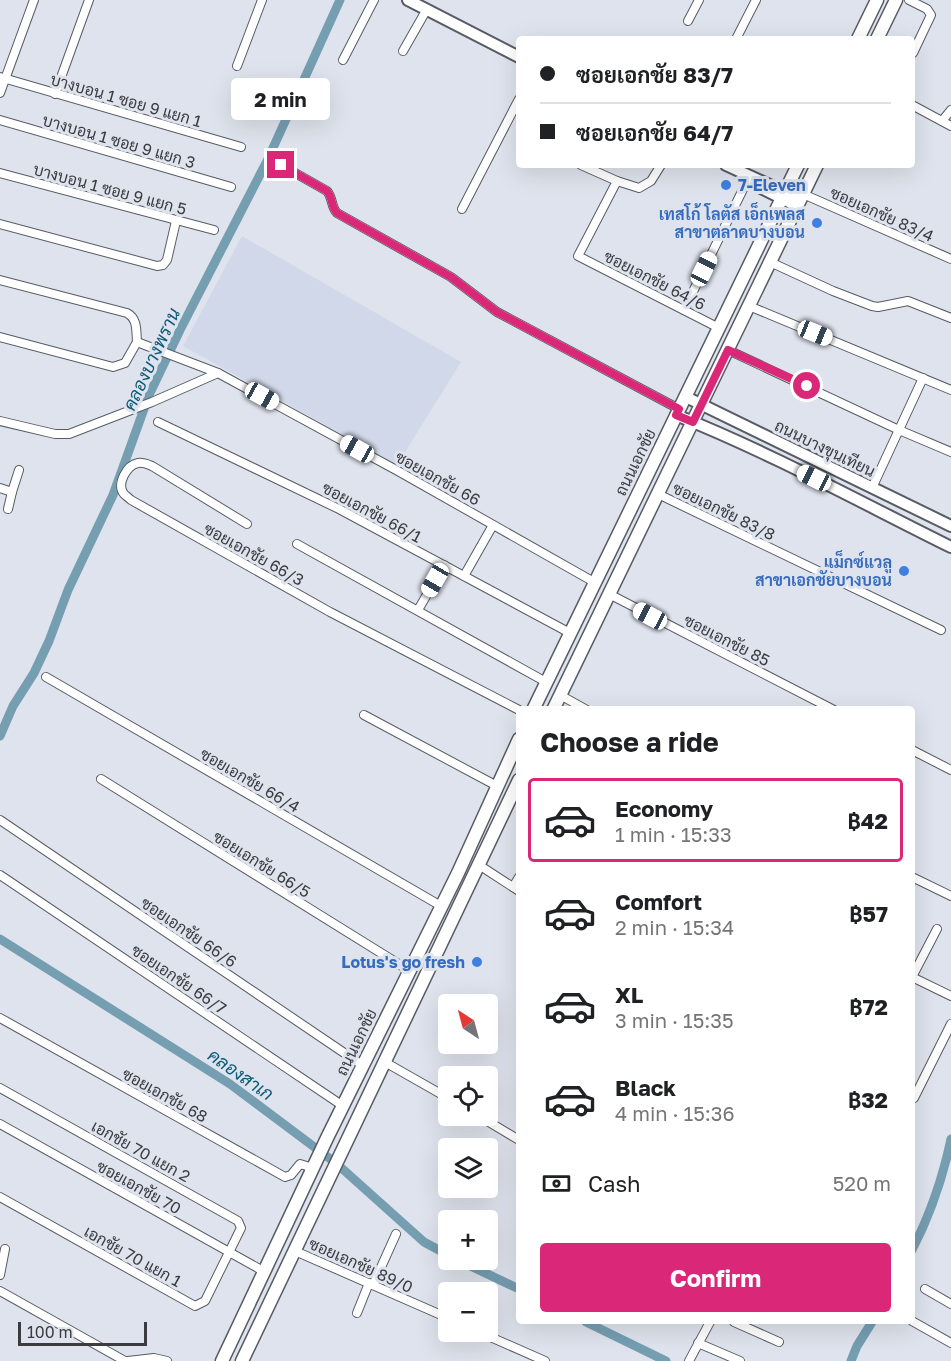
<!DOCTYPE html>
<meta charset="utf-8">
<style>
body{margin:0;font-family:"Golos Text",Sarabun,sans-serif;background:#f2f2f2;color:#202124;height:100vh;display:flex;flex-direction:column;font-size:22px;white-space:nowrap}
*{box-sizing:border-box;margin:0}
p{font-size:20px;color:#757577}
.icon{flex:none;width:33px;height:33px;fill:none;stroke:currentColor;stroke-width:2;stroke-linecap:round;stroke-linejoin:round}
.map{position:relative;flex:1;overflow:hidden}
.side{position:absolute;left:516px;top:706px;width:399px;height:618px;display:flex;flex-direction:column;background:#fff;border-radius:6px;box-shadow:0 6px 24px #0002}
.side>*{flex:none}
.top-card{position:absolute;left:516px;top:36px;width:399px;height:132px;border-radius:6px;box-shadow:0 6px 24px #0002;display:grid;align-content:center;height:132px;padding:0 24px;background:#fff}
.needle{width:39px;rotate:324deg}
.controls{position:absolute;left:438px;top:994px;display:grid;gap:12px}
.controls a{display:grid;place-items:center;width:60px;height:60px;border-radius:6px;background:#fff;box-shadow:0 6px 24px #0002;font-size:30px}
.scale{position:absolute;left:18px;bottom:15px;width:129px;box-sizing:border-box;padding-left:6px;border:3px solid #3a3c40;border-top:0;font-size:16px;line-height:21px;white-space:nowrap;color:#3a3c40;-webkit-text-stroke:4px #dfe3ed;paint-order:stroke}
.end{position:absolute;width:27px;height:27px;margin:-14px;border:8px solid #db2777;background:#fff;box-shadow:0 0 0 3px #fff}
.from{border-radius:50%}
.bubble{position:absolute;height:42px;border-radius:6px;background:#fff;box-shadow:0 6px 24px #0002;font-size:20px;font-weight:700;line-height:42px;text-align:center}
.car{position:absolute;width:18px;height:36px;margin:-18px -9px;border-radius:8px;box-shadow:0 0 4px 2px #0007;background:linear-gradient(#fff 24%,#345 0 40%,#fff 0 76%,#345 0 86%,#fff 0)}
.top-card b{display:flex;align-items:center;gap:21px;height:57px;font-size:22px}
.top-card b+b{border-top:2px solid #e0e0e0}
.top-card i{width:15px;height:15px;background:#202124}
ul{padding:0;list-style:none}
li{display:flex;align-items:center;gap:18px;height:84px;margin:0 12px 9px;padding:0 12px;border:3px solid transparent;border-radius:6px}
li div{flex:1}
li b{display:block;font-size:22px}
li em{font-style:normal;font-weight:700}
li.active{border-color:#db2777}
li>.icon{width:54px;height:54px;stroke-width:1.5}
h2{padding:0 24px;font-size:27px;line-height:72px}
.pay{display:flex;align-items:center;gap:15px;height:66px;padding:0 24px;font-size:22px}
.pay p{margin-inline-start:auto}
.button{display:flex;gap:12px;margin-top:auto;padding:12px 24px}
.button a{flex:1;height:69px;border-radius:6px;background:#db2777;color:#fff;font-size:24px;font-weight:700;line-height:69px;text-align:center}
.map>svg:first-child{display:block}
</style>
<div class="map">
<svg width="951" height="1361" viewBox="0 0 951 1361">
<rect width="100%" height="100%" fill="#dfe3ed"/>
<path fill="#d1d8e9" d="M242,236l219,126 -64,103 -214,-119z"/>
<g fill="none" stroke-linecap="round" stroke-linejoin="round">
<g stroke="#759eb1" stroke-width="9">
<path d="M0,736l13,-30 21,-33 15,-32 19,-51 45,-95 36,-100 31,-65 88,-171 72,-159"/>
<path d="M0,939l230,145 107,80 87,78 24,13"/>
<path d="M912,1250c18,-35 31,-73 39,-111"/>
<path d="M458,1260l61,29"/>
<path d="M586,1322l80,39"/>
<path d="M851,1361l6,-15 15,-24"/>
</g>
<defs>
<g id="street">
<path d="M909,0l18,9 4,6 -18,38"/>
<path d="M688,21l11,-21"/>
<path d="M736,39l20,-39"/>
<path d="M403,51l24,-42"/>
<path d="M343,60l31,-60"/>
<path d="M237,66l25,-66"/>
<path d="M0,77l241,70"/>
<path d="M0,93l34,-93"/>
<path d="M55,94l34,-94"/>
<path d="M912,105l39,21"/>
<path d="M0,120l231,67"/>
<path d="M942,121l9,-11"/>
<path d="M281,165l46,26c6,7 4,16 10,22l114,64 46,35 182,97"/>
<path d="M581,165l36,16 -39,75 141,72"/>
<path d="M0,173l214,57"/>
<path d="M617,181l22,7 12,-7 10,-16"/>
<path d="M803,194l148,65"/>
<path d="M462,209l57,-110"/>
<path d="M0,224l157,42 6,-1 4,-5 9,-39"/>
<path d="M770,262l63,29 39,15 6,1 30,-6 43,17"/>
<path d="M0,280l127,33c11,6 9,18 10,29"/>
<path d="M749,306l202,84"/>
<path d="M684,310l63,-129"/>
<path d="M0,337l113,30 12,-4 12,-21"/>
<path d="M137,342l81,31"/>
<path d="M728,350l171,80 52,22"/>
<path d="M0,421l55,13h14l83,-32 66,-29 180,98 196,111"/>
<path d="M158,422l181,87 231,124"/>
<path d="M0,488l12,4"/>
<path d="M872,488l51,-110"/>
<path d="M658,494l283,136"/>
<path d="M8,509l4,-17 7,-22"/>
<path d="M247,524l-95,-58c-5,-2 -9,-4 -14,-3 -11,2 -22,21 -14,31 2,2 5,4 7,6l199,112 189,98"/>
<path d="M297,544l249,138"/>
<path d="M464,576l29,-51"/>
<path d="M609,594l225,116"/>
<path d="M418,610l26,-45"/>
<path d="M46,677l395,229"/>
<path d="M560,695l27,15"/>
<path d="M364,715l133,71"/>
<path d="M912,750l39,20"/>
<path d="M101,779l309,192"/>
<path d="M0,820l362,245"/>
<path d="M479,865l40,26"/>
<path d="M0,875l343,231"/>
<path d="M912,877l39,19"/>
<path d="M513,887l6,-10"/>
<path d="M937,929l-25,48 39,19"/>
<path d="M0,1018l285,159 6,-2 9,-11 13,4"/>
<path d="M383,1061l65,37"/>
<path d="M0,1088l238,133 3,7 -36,73 -10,5 -195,-109"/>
<path d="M914,1098l37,-74"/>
<path d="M479,1116l40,24"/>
<path d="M0,1124l265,148"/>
<path d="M295,1251l153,67"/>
<path d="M0,1275l5,-26"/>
<path d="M373,1285l23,-51"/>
<path d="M925,1289l26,15"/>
<path d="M0,1291l125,70"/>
<path d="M357,1313l12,-30"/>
<path d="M912,1321l39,22"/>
<path d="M734,1322l45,20"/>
<path d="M479,1332l66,29"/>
<path d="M698,1343l42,18"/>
<path d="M128,1361l26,-3 13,3"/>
<path d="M689,1361l21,-39"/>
</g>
<g id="secondary">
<path d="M408,0l111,57"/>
<path d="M726,165l74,34"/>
<path d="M757,186l40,20"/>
<path d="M686,397l265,129"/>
<path d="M676,415c95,38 184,87 275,132"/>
</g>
<g id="primary">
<path d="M858,39l19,-39"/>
<path d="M877,39l19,-39"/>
<path d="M533,710l265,-545"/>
<path d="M553,710l264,-545"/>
<path d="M222,1361l105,-223 131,-265 61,-134"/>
<path d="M242,1361l277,-581"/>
</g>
</defs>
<use href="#street" stroke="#575b63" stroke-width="10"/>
<use href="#secondary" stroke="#575b63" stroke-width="14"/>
<use href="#primary" stroke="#575b63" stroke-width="15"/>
<use href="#street" stroke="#fff" stroke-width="8"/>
<use href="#secondary" stroke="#fff" stroke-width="10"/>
<use href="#primary" stroke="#fff" stroke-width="12"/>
</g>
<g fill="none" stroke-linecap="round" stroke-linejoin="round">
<path stroke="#db2777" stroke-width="8" d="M281,165l46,26c6,7 4,16 10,22l114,64 46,35 182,97 -3,6 17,7 35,-72 79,36"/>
</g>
<g fill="#3f7fe0" stroke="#dfe3ed" stroke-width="2">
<circle cx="726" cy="185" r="6"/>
<circle cx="817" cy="223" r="6"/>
<circle cx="904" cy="571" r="6"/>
<circle cx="477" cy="962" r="6"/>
</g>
<g text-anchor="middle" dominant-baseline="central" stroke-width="6" stroke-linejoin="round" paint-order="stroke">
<g font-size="16" fill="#3a3c40" stroke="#dfe3ed">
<text transform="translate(126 100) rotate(16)">บางบอน 1 ซอย 9 แยก 1</text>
<text transform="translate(119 141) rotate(16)">บางบอน 1 ซอย 9 แยก 3</text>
<text transform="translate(110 189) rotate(15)">บางบอน 1 ซอย 9 แยก 5</text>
<text transform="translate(882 214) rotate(24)">ซอยเอกชัย 83/4</text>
<text transform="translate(655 280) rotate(27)">ซอยเอกชัย 64/6</text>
<text transform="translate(825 448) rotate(26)">ถนนบางขุนเทียน</text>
<text transform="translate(635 462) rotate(-64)">ถนนเอกชัย</text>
<text transform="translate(438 478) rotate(29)">ซอยเอกชัย 66</text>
<text transform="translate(724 511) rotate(26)">ซอยเอกชัย 83/8</text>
<text transform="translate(372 512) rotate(28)">ซอยเอกชัย 66/1</text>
<text transform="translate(254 554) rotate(29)">ซอยเอกชัย 66/3</text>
<text transform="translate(727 640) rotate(27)">ซอยเอกชัย 85</text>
<text transform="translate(250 780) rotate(30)">ซอยเอกชัย 66/4</text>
<text transform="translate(262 864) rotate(32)">ซอยเอกชัย 66/5</text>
<text transform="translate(189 932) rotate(34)">ซอยเอกชัย 66/6</text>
<text transform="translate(179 979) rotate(34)">ซอยเอกชัย 66/7</text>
<text transform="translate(356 1042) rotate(-64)">ถนนเอกชัย</text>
<text transform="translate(165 1095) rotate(29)">ซอยเอกชัย 68</text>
<text transform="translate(141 1151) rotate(29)">เอกชัย 70 แยก 2</text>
<text transform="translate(139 1187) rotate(29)">ซอยเอกชัย 70</text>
<text transform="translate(133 1256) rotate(29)">เอกชัย 70 แยก 1</text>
<text transform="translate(361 1265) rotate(24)">ซอยเอกชัย 89/0</text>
</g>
<g font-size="16" font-weight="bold" fill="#366cbe" stroke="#dfe3ed" text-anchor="end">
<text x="738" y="185" text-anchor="start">7-Eleven</text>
<text x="805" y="214">เทสโก้ โลตัส เอ็กเพลส<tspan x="805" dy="18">สาขาตลาดบางบอน</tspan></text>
<text x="892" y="562">แม็กซ์แวลู<tspan x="892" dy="18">สาขาเอกชัยบางบอน</tspan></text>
<text x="465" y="962">Lotus's go fresh</text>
</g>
<g font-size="18" font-style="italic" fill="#0e5b78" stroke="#dfe3ed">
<text transform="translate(151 359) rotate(-65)">คลองบางพราน</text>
<text transform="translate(241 1074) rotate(35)">คลองสาเก</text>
</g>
</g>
</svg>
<div class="controls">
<a><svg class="needle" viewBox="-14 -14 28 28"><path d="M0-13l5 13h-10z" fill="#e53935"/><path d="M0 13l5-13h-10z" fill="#757577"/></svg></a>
<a><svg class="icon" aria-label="locate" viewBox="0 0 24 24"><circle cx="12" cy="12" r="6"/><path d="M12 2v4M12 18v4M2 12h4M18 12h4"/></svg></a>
<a><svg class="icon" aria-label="layers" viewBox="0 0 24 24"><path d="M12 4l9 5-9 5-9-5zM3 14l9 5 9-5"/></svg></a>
<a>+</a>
<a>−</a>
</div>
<div class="scale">100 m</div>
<i class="end from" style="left:807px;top:386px"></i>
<i class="end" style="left:281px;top:165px"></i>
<div class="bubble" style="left:231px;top:78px;width:99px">2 min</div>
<i class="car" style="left:704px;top:269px;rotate:26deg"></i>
<i class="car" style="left:815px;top:333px;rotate:112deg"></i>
<i class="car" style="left:262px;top:396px;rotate:119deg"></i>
<i class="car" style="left:357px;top:449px;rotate:299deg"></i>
<i class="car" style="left:814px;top:478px;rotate:296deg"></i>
<i class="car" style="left:435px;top:580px;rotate:210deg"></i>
<i class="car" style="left:650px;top:616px;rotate:298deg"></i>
<div class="top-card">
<b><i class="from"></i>ซอยเอกชัย 83/7</b>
<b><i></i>ซอยเอกชัย 64/7</b>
</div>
<section class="side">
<h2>Choose a ride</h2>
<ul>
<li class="active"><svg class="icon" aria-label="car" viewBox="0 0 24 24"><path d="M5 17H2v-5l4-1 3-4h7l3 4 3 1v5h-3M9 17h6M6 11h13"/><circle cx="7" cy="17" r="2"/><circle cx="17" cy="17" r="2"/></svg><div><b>Economy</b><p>1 min · 15:33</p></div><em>฿42</em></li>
<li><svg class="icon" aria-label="car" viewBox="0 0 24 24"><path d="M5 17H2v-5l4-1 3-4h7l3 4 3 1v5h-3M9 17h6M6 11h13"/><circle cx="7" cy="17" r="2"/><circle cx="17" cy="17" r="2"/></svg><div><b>Comfort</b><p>2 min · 15:34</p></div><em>฿57</em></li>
<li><svg class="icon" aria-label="car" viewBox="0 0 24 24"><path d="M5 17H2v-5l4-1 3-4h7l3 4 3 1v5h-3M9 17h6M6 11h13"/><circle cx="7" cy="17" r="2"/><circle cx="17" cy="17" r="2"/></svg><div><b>XL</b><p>3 min · 15:35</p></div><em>฿72</em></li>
<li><svg class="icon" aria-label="car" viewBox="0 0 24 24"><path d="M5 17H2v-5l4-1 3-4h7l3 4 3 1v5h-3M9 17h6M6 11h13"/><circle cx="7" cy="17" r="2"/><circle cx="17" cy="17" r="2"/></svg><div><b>Black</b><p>4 min · 15:36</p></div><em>฿32</em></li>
</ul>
<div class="pay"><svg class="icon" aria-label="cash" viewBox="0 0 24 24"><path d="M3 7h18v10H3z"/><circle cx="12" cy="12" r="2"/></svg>Cash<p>520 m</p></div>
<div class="button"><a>Confirm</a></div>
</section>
</div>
